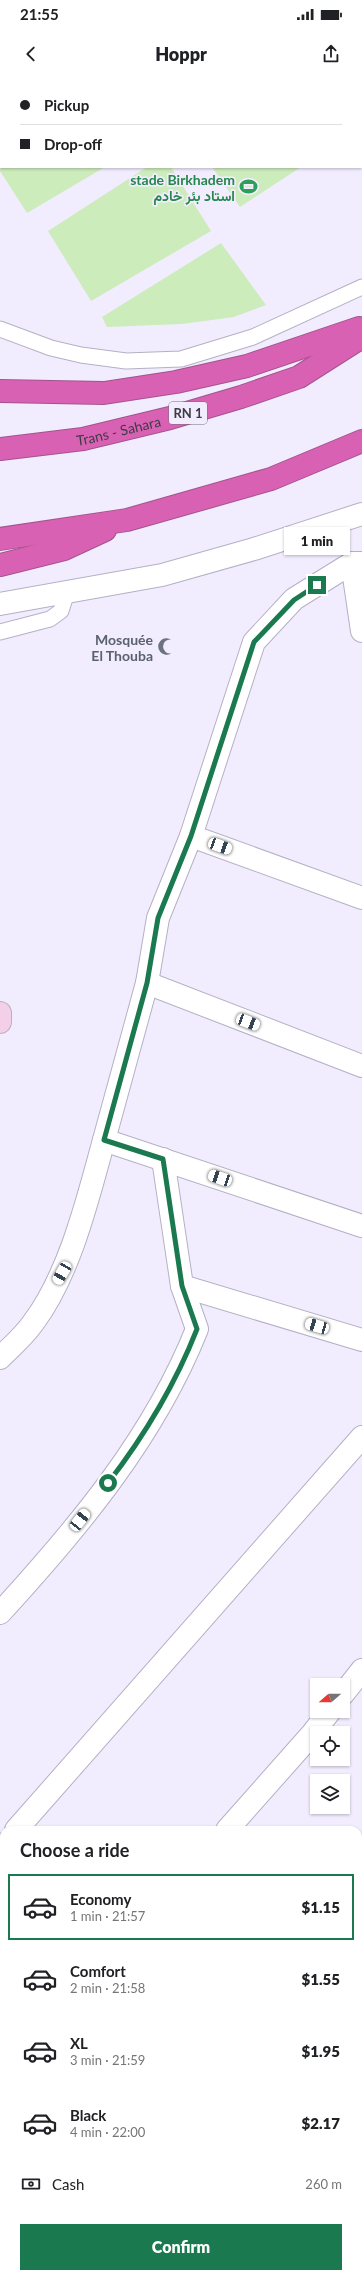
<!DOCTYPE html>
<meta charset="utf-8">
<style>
body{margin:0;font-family:Lato,Vazirmatn,sans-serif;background:#f6f6f6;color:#202124;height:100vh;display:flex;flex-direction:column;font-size:15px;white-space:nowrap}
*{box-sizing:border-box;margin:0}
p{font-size:13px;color:#757577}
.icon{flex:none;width:22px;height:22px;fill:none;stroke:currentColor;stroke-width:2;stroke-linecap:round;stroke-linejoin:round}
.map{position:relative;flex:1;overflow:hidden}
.sheet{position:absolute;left:0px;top:1746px;width:362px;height:452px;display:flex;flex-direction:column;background:#fff;border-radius:12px 12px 0 0;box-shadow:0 1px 3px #0004}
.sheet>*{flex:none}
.top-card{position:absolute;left:0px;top:0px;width:362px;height:88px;box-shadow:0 1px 3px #0004;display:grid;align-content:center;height:88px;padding:0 20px;background:#fff}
.needle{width:26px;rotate:250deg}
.tools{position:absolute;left:310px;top:1598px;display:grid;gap:8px}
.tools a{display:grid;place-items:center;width:40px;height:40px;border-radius:0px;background:#fff;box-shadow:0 1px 3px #0004;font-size:20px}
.end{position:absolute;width:18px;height:18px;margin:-9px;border:5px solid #1b794f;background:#fff;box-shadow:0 0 0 2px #fff}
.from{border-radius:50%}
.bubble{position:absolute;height:28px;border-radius:0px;background:#fff;box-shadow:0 1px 3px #0004;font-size:13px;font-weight:800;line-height:28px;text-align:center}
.car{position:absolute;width:12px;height:24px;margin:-12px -6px;border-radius:5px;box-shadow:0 0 3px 1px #0007;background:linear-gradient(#fff 24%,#345 0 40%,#fff 0 76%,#345 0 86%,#fff 0)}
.top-card b{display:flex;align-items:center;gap:14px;height:38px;font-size:15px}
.top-card b+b{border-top:1px solid #e0e0e0}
.top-card i{width:10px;height:10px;background:#202124}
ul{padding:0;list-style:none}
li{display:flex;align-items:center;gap:12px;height:66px;margin:0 8px 6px;padding:0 12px;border:2px solid transparent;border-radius:0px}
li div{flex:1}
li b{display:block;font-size:15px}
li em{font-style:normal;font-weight:800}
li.active{border-color:#1b794f}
li>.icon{width:36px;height:36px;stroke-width:1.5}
h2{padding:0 20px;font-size:18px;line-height:48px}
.pay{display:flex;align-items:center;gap:10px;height:44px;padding:0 20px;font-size:15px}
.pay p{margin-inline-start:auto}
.action{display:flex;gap:8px;margin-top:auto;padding:8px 20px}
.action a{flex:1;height:46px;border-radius:0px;background:#1b794f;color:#fff;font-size:16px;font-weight:800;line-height:46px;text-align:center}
.status{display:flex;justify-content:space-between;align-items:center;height:28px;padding:0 20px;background:#fff;direction:ltr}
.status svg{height:11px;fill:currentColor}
header{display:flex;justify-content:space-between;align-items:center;height:52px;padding:0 20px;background:#fff;font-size:18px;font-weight:800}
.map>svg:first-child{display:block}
</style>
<div class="status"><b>21:55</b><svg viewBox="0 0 49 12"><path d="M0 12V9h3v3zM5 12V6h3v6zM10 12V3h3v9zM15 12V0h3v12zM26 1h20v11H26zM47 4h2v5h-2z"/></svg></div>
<header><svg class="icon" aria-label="back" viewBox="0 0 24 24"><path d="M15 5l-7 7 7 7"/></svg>Hoppr<svg class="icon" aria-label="share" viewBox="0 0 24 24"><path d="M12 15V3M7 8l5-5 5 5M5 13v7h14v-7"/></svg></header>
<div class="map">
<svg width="362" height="2198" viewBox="0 0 362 2198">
<rect width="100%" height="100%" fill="#f1edfe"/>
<g fill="#cdecbc">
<path d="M0,0h114l-113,1v86h104l-78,46 -27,-42z"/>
<path d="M152,0h210v46l-1,-45z"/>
<path d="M147,87h24l40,64 -120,70 -43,-70z"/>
<path d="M212,87h89l-61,40z"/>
<path d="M221,163l45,62 -32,12 -52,7 -75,3 -5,-10z"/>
<path d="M362,1836v64l-4,-36v-24z"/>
</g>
<g fill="#90b976">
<path d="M362,1775v61l-4,4v-61z"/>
<path d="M358,1864l4,36v164l-4,-8z"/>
</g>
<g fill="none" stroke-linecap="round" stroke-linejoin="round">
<defs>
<g id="lane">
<path d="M0,249l51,19 30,7 45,6 55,-2 72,-22 109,-50"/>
<path d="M0,552l50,-13 11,-8 6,-19"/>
</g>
<g id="street">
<path d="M352,483l-58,36 -40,43 -63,194 -33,82 -11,65 -43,157 258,86"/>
<path d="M362,483h-10l10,68"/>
<path d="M0,524l162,-29 92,-26 108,-35"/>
<path d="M191,756l171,62"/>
<path d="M147,903l215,83"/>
<path d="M182,1206l180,54"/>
<path d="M0,1278c11,-11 24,-22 33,-35 37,-49 55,-125 71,-183"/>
<path d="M0,1533c78,-85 154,-176 197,-284l-15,-43 -19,-127"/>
<path d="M343,1614l19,-24"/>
<path d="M16,1750l346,-393"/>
<path d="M227,1750l85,-96 18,-23"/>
<path d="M0,1768l4,-4"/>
<path d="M0,1985l4,9"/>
<path d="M332,2194l2,4"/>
<path d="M229,2198l5,-4"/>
</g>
<path id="secondary" d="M0,933v9"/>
<g id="highway">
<path d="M0,311l104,2 72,-11 71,-16 112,-38"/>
<path id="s1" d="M0,369l83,-10 87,-21 71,-21 58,-20 63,-40"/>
<path d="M0,459l127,-19 144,-41 91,-38"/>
<path d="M0,485l64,-16 41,-19"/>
</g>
</defs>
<use href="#lane" stroke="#b5b0c4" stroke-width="17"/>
<use href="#street" stroke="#b5b0c4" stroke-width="24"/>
<use href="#secondary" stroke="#b5b0c4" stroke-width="24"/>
<use href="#highway" stroke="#a2548c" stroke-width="24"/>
<use href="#lane" stroke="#fff" stroke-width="15"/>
<use href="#street" stroke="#fff" stroke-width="22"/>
<use href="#secondary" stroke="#f4d0e8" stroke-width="22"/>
<use href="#highway" stroke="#d961b4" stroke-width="22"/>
</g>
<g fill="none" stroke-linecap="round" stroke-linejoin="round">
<path stroke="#1b794f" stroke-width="5" d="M108,1403c37,-48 67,-98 89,-154l-15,-43 -19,-127 -59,-19 43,-157 11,-65 33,-82 63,-194 40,-42 23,-15"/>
</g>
<defs>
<symbol id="stadium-bare" viewBox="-9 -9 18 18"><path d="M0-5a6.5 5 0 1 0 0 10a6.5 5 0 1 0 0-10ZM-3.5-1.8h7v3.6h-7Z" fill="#2e9e5b" stroke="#f1edfe" stroke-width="2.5" paint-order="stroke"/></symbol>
<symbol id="mosque-bare" viewBox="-9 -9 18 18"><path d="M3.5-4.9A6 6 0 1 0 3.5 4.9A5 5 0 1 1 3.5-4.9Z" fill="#6b7280" stroke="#f1edfe" stroke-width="2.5" paint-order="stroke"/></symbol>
</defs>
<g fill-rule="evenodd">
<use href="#stadium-bare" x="236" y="94" width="25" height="25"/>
<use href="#mosque-bare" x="154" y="554" width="25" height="25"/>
</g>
<g text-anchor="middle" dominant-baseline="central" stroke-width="3.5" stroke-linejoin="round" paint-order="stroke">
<rect fill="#f1edfe" stroke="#73707b" stroke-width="1" x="169" y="322" width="38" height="22" rx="3"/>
<g font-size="13" font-weight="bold" fill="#3d3b43">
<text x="188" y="333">RN 1</text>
</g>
<g font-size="14" font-weight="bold" fill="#27864d" stroke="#f1edfe" text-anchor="end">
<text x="235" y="99">stade Birkhadem<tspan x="235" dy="16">استاد بئر خادم</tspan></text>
</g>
<g font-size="14" fill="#3d3b43" stroke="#f1edfe">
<text stroke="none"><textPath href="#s1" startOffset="120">Trans - Sahara</textPath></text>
</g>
<g font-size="14" font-weight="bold" fill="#5b616d" stroke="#f1edfe" text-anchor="end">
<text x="153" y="559">Mosquée<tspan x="153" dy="16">El Thouba</tspan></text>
</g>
</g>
</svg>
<div class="tools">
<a><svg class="needle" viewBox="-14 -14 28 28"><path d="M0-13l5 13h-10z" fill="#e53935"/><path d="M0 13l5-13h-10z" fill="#757577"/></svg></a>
<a><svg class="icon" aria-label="locate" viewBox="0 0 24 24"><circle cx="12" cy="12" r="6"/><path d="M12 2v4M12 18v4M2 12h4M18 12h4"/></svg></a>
<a><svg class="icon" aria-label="layers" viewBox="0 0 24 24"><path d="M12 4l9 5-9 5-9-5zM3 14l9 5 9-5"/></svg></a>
</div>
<i class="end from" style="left:108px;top:1403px"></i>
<i class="end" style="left:317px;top:505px"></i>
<div class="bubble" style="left:284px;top:447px;width:66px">1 min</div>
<i class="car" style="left:220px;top:766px;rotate:110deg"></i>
<i class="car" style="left:248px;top:942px;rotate:111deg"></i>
<i class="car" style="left:220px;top:1098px;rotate:289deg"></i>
<i class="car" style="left:62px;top:1193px;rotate:210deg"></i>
<i class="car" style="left:317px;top:1246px;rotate:286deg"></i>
<i class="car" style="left:80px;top:1440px;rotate:38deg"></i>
<div class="top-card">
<b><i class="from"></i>Pickup</b>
<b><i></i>Drop-off</b>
</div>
<section class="sheet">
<h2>Choose a ride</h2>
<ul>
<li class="active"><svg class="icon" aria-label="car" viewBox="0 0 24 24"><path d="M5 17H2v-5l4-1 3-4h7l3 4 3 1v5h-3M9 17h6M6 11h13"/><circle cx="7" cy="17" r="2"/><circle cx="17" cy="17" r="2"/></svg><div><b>Economy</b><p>1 min · 21:57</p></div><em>$1.15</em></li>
<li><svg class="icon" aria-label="car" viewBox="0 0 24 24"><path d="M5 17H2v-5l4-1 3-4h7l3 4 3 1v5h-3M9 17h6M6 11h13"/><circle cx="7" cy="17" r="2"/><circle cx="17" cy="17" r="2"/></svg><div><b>Comfort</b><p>2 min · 21:58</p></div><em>$1.55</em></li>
<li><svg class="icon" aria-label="car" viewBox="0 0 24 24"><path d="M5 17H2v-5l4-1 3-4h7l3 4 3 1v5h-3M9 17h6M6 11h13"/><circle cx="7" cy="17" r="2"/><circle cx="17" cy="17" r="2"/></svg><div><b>XL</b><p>3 min · 21:59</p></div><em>$1.95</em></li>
<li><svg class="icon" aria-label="car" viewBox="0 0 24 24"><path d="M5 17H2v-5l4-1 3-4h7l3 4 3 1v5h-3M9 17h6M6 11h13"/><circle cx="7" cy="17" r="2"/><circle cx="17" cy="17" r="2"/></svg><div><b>Black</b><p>4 min · 22:00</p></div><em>$2.17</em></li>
</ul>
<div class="pay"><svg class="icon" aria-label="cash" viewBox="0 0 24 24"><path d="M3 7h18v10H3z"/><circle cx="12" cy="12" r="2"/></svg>Cash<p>260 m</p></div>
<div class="action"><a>Confirm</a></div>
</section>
</div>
